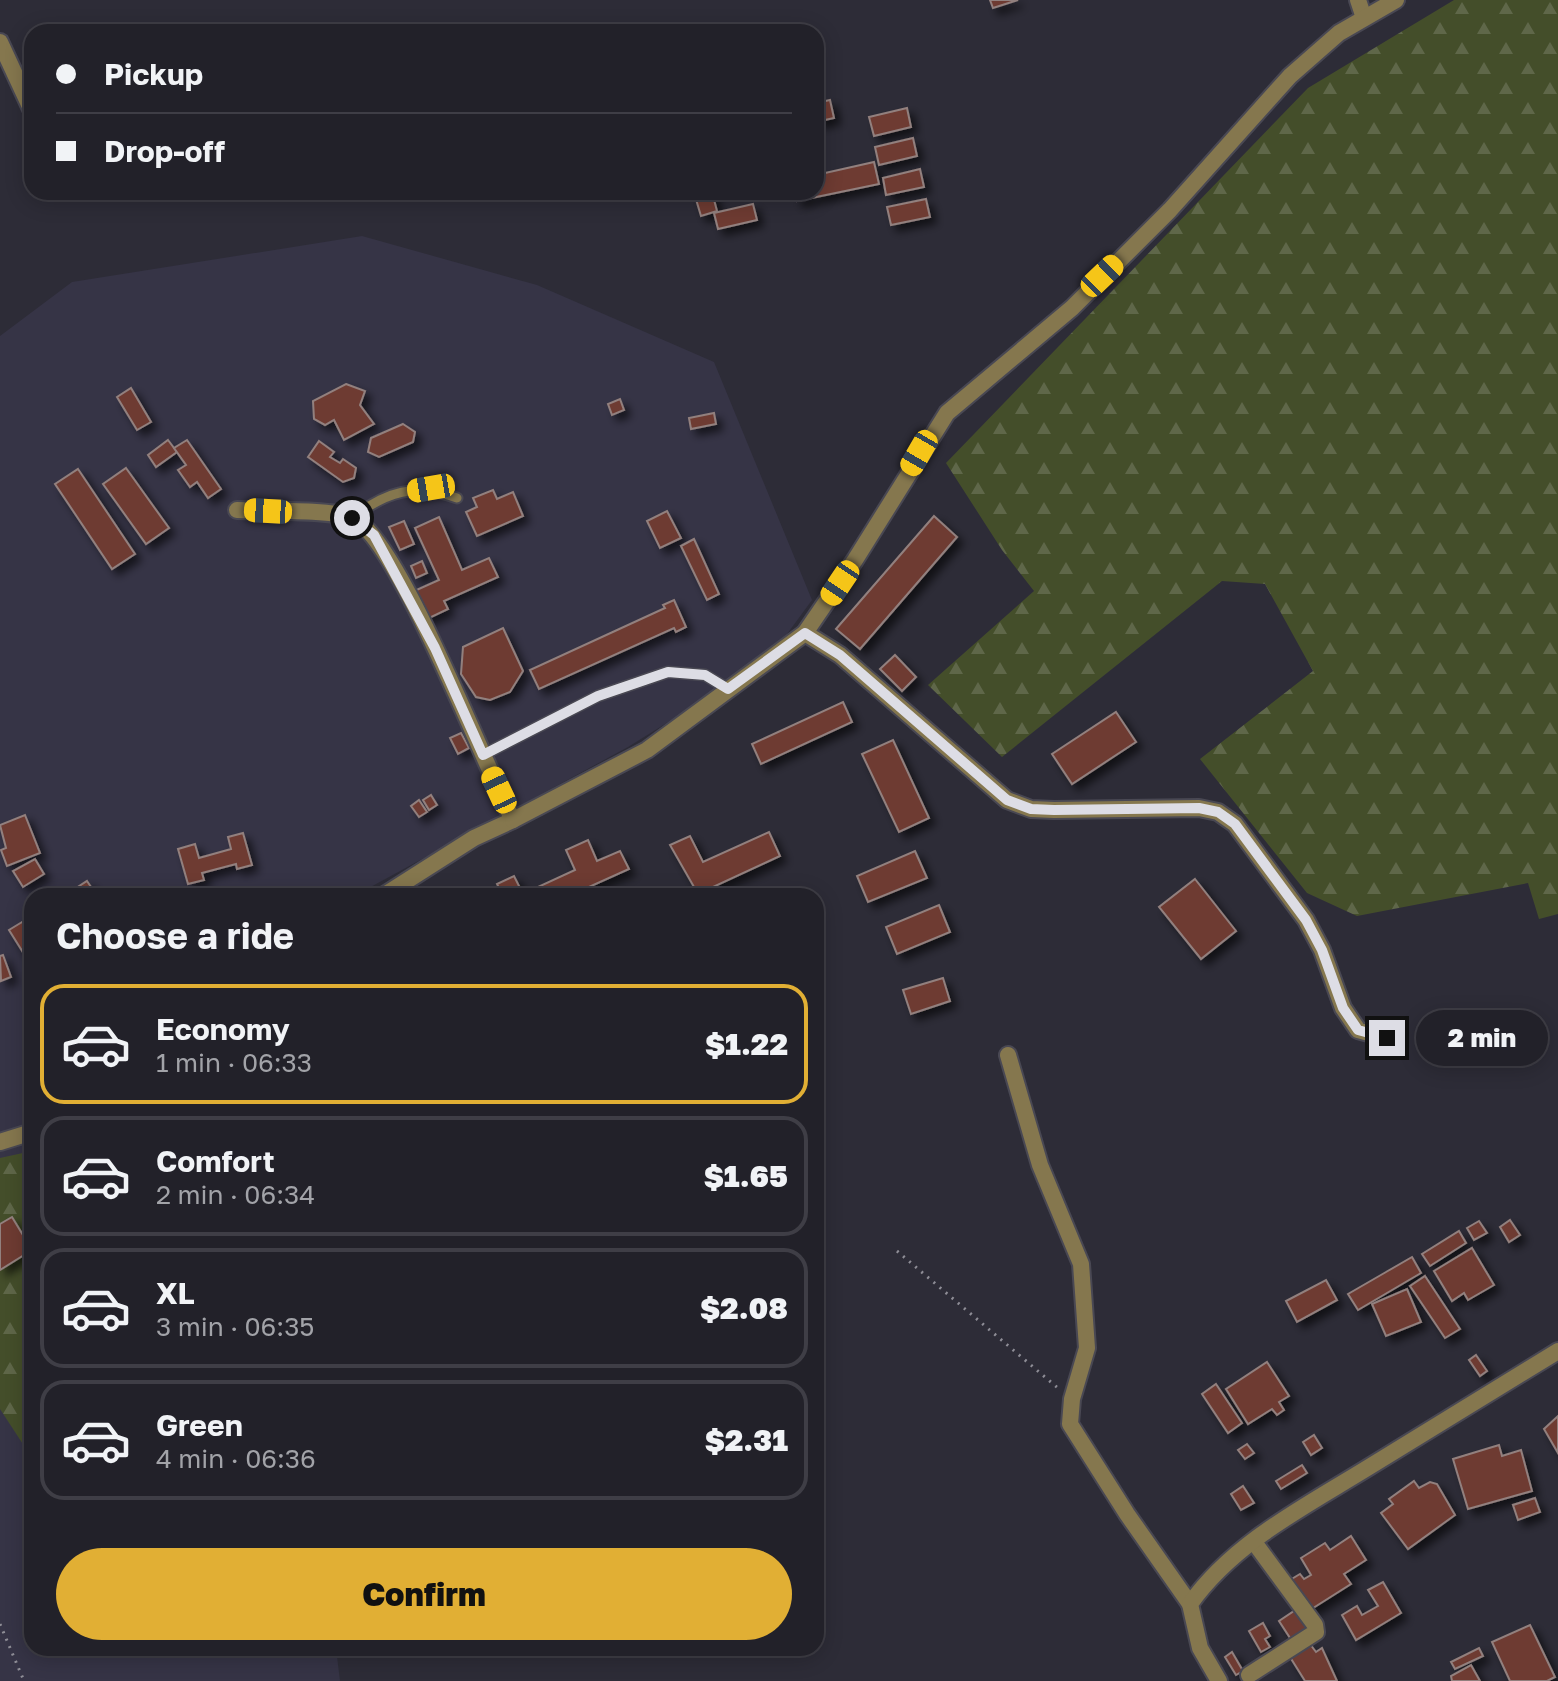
<!DOCTYPE html>
<meta charset="utf-8">
<style>
body{margin:0;font-family:"Golos Text",sans-serif;background:#2a2931;color:#f1f3f6;height:100vh;display:flex;flex-direction:column;font-size:30px;white-space:nowrap}
*{box-sizing:border-box;margin:0}
p{font-size:26px;color:#a2a3a8}
.icon{flex:none;width:44px;height:44px;fill:none;stroke:currentColor;stroke-width:2;stroke-linecap:round;stroke-linejoin:round}
.map{position:relative;flex:1;overflow:hidden}
.side{position:absolute;left:24px;top:888px;width:800px;height:768px;display:flex;flex-direction:column;background:#222129;border-radius:24px;box-shadow:0 4px 20px #0003,0 0 0 2px #3f3e46}
.side>*{flex:none}
.banner{position:absolute;left:24px;top:24px;width:800px;height:176px;border-radius:24px;box-shadow:0 4px 20px #0003,0 0 0 2px #3f3e46;display:grid;align-content:center;height:176px;padding:0 32px;background:#222129}
.end{position:absolute;width:36px;height:36px;margin:-18px;border:10px solid #dddde5;background:#111;box-shadow:0 0 0 4px #111}
.from{border-radius:50%}
.bubble{position:absolute;height:56px;border-radius:28px;background:#222129;box-shadow:0 4px 20px #0003,0 0 0 2px #3f3e46;font-size:26px;font-weight:800;line-height:56px;text-align:center}
.car{position:absolute;width:24px;height:48px;margin:-24px -12px;border-radius:10px;box-shadow:0 0 6px 2px #0007;background:linear-gradient(#f5c518 24%,#345 0 40%,#f5c518 0 76%,#345 0 86%,#f5c518 0)}
.banner b{display:flex;align-items:center;gap:28px;height:76px;font-size:30px}
.banner b+b{border-top:2px solid #3f3e46}
.banner i{width:20px;height:20px;background:#f1f3f6}
ul{padding:0;list-style:none}
li{display:flex;align-items:center;gap:24px;height:120px;margin:0 16px 12px;padding:0 16px;border:4px solid #3f3e46;border-radius:24px}
li div{flex:1}
li b{display:block;font-size:30px}
li em{font-style:normal;font-weight:800}
li.current{border-color:#e1af34}
li>.icon{width:72px;height:72px;stroke-width:1.5}
h2{padding:0 32px;font-size:36px;line-height:96px}
.action{display:flex;gap:16px;margin-top:auto;padding:16px 32px}
.action a{flex:1;height:92px;border-radius:48px;background:#e1af34;color:#111;font-size:32px;font-weight:800;line-height:92px;text-align:center}
.map>svg:first-child{display:block}
</style>
<div class="map">
<svg width="1558" height="1681" viewBox="0 0 1558 1681">
<defs>
<pattern id="forest-firs" width="22" height="20" patternUnits="userSpaceOnUse" patternTransform="scale(2)"><rect width="22" height="20" fill="#444e2a"/><path d="M5 1l3.5 6h-7zM16 11l3.5 6h-7z" fill="#5f6749"/></pattern>
<filter id="shadow"><feDropShadow dx="6" dy="6" stdDeviation="4" flood-color="#0009"/></filter>
</defs>
<rect width="100%" height="100%" fill="#2d2c37"/>
<path fill="#363446" d="M362,236l175,49 177,77 98,238 -44,60 -140,87 -274,149h-322v752h304l4,33h-340v-1345l72,-54z"/>
<g fill="url(#forest-firs)">
<path d="M1454,0h104v914l-19,5 -11,-36 -171,33 -50,-23 -107,-134 113,-88 -48,-87 -43,-3 -220,176 -74,-72 106,-94 -32,-41 -56,-87 362,-375z"/>
<path d="M32,1151v307l-32,-49v-251z"/>
</g>
<g fill="#6e3b33" stroke="#92807e" stroke-width="2" filter="url(#shadow)">
<path d="M990,0h28l-25,8z"/>
<path d="M830,100l4,18 -18,4v-19z"/>
<path d="M907,108l4,19 -37,9 -5,-19z"/>
<path d="M913,138l4,18 -38,9 -4,-18z"/>
<path d="M874,162l5,22 -82,17 -2,-9h21v-17z"/>
<path d="M920,169l4,18 -38,8 -3,-17z"/>
<path d="M712,192l5,19 -16,5 -6,-20z"/>
<path d="M926,199l4,18 -39,8 -4,-18z"/>
<path d="M753,204l4,16 -39,9 -4,-16z"/>
<path d="M346,384l19,7 -5,14 14,19 -30,16 -10,-20 -9,5 -11,-6 -1,-18z"/>
<path d="M131,388l20,34 -14,8 -20,-33z"/>
<path d="M620,399l4,11 -12,5 -4,-11z"/>
<path d="M714,413l2,11 -25,5 -2,-11z"/>
<path d="M403,424l12,8 -2,10 -34,15 -11,-5 3,-14z"/>
<path d="M168,440l9,12 -21,15 -8,-12z"/>
<path d="M187,440l34,49 -13,9 -11,-16 -7,5 -12,-17 8,-5 -12,-17z"/>
<path d="M319,441l15,11 -4,5 10,6 3,-4 13,9 -2,10 -11,4 -35,-25z"/>
<path d="M126,468l43,60 -23,16 -43,-60z"/>
<path d="M78,469l57,85 -23,15 -57,-85z"/>
<path d="M493,490l4,9 16,-7 10,24 -46,20 -11,-24 11,-5 -4,-9z"/>
<path d="M667,511l14,27 -21,10 -13,-27z"/>
<path d="M934,516l23,21 -97,112 -24,-20z"/>
<path d="M439,517l23,53 27,-12 9,19 -54,24 4,8 -23,11 -13,-28 27,-12 -24,-52z"/>
<path d="M404,521l10,23 -14,6 -11,-23z"/>
<path d="M694,539l25,55 -12,6 -26,-54z"/>
<path d="M422,561l5,12 -11,5 -5,-12z"/>
<path d="M674,600l12,27 -10,5 -2,-4 -135,61 -9,-19 135,-62 -2,-3z"/>
<path d="M503,628l20,43 -13,21 -20,8 -14,-3 -15,-23 2,-27z"/>
<path d="M895,655l21,22 -14,14 -22,-22z"/>
<path d="M843,702l9,20 -91,42 -9,-20z"/>
<path d="M1116,712l20,30 -64,42 -20,-30z"/>
<path d="M461,733l8,15 -11,6 -8,-16z"/>
<path d="M893,740l36,78 -30,14 -37,-78z"/>
<path d="M431,795l6,10 -8,5 -6,-10z"/>
<path d="M419,800l8,12 -8,5 -8,-11z"/>
<path d="M25,815l15,38 -33,13 -6,-16 5,-2 -6,-23z"/>
<path d="M769,832l11,24 -82,38 -28,-49 20,-9 13,26z"/>
<path d="M243,833l9,32 -15,4 -1,-5 -34,9 2,7 -16,4 -10,-35 17,-5 4,14 32,-9 -3,-12z"/>
<path d="M588,840l9,21 23,-10 9,18 -60,27h-66l-6,-12 17,-8 9,18 52,-24 -9,-20z"/>
<path d="M915,851l12,27 -59,24 -11,-26z"/>
<path d="M35,859l9,15 -21,13 -10,-16z"/>
<path d="M1195,879l41,52 -35,28 -42,-52z"/>
<path d="M87,881l10,15h-33z"/>
<path d="M939,905l11,27 -53,22 -11,-27z"/>
<path d="M32,916v34l-8,4 -15,-24z"/>
<path d="M3,955l8,22 -10,4 -1,-25z"/>
<path d="M943,978l7,23 -39,13 -8,-24z"/>
<path d="M12,1217l20,33 -32,20v-46z"/>
<path d="M1510,1220l10,15 -11,7 -9,-15z"/>
<path d="M1479,1221l8,12 -13,7 -7,-12z"/>
<path d="M1459,1231l7,12 -36,23 -8,-12z"/>
<path d="M1472,1248l22,37 -26,15 -4,-7 -12,8 -18,-30z"/>
<path d="M1412,1257l9,16 -63,37 -10,-16z"/>
<path d="M1425,1276l35,53 -15,9 -35,-52z"/>
<path d="M1326,1280l11,20 -40,22 -11,-21z"/>
<path d="M1407,1289l14,33 -35,14 -14,-32z"/>
<path d="M1476,1355l11,16 -7,5 -11,-16z"/>
<path d="M1267,1362l22,34 -10,6 5,8 -7,5 -5,-6 -24,15 -22,-35z"/>
<path d="M1216,1384l26,39 -14,10 -26,-39z"/>
<path d="M1558,1416v37l-14,-24z"/>
<path d="M1314,1435l8,13 -11,7 -8,-13z"/>
<path d="M1247,1444l7,9 -9,6 -7,-9z"/>
<path d="M1499,1445l3,11 19,-6 11,41 -64,18 -15,-50z"/>
<path d="M1302,1465l5,8 -26,16 -5,-8z"/>
<path d="M1414,1481l5,7 11,-6 7,2 18,31 -47,34 -27,-36 12,-9 -4,-5z"/>
<path d="M1243,1486l11,17 -13,7 -10,-16z"/>
<path d="M1535,1498l5,14 -22,8 -5,-15z"/>
<path d="M1351,1536l15,24 -22,14 7,10 -41,26 -20,-30 10,-6 4,5 7,-4 -10,-17 24,-15 5,7z"/>
<path d="M1383,1582l18,31 -45,27 -14,-25 15,-9 5,9 16,-9 -10,-16z"/>
<path d="M1297,1609l13,20 -18,12 -13,-20z"/>
<path d="M1263,1623l7,13 -5,3 5,8 -9,5 -12,-21z"/>
<path d="M1530,1625l25,52 -8,4h-37l-18,-39z"/>
<path d="M1310,1644l6,8 6,-4 15,33h-32l-15,-24z"/>
<path d="M1479,1648l4,8 -28,13 -4,-7z"/>
<path d="M1232,1652l11,19 -7,4 -11,-18z"/>
<path d="M1471,1665l9,16h-28l-1,-5z"/>
</g>
<g fill="none" stroke-linecap="round" stroke-linejoin="round">
<defs>
<g id="service">
<path d="M352,518c35,-27 63,-35 105,-20"/>
<path d="M483,755l115,-59 70,-24 37,3 23,14"/>
</g>
<g id="minor">
<path d="M1358,0l6,18"/>
<path d="M0,42l32,69"/>
<path d="M237,510c26,1 96,-1 116,8 46,22 131,247 160,302l-39,18 -91,58"/>
<path d="M805,633l50,-73 92,-147 125,-105 98,-98 120,-134 49,-43 57,-33"/>
<path d="M513,820l134,-70 158,-117 35,22 167,145 24,9 23,1 145,-2 19,4 17,12 71,96 16,30 21,58 15,22 29,8"/>
<path d="M1008,1055l32,110 41,99 6,84 -15,51 -2,25 57,90 63,90"/>
<path d="M0,1142l32,-10"/>
<path d="M1249,1675l67,-43 -1,-7 -61,-83"/>
<path d="M1219,1681l-19,-33 -10,-44c44,-62 116,-98 179,-137 63,-39 126,-78 189,-116"/>
</g>
</defs>
<use href="#service" stroke="#494853" stroke-width="13"/>
<use href="#minor" stroke="#494853" stroke-width="20"/>
<g stroke="#8e8d96" stroke-width="3" stroke-dasharray="2 6" stroke-linecap="butt">
<path d="M897,1251l162,138"/>
<path d="M0,1624l24,57"/>
</g>
<use href="#service" stroke="#85774e" stroke-width="9"/>
<use href="#minor" stroke="#85774e" stroke-width="16"/>
</g>
<g fill="none" stroke-linecap="round" stroke-linejoin="round">
<path stroke="#dddde5" stroke-width="10" d="M352,518l22,17 61,113 48,107 115,-59 70,-24 37,3 23,14 77,-56 35,22 167,145 24,9 23,1 145,-2 19,4 17,12 71,96 16,30 21,58 15,22 29,8"/>
</g>
</svg>
<i class="end from" style="left:352px;top:518px"></i>
<i class="end" style="left:1387px;top:1038px"></i>
<div class="bubble" style="left:1416px;top:1010px;width:132px">2 min</div>
<i class="car" style="left:1102px;top:276px;rotate:46deg"></i>
<i class="car" style="left:919px;top:453px;rotate:210deg"></i>
<i class="car" style="left:431px;top:488px;rotate:260deg"></i>
<i class="car" style="left:268px;top:511px;rotate:273deg"></i>
<i class="car" style="left:840px;top:583px;rotate:214deg"></i>
<i class="car" style="left:499px;top:790px;rotate:335deg"></i>
<div class="banner">
<b><i class="from"></i>Pickup</b>
<b><i></i>Drop-off</b>
</div>
<section class="side">
<h2>Choose a ride</h2>
<ul>
<li class="current"><svg class="icon" aria-label="car" viewBox="0 0 24 24"><path d="M5 17H2v-5l4-1 3-4h7l3 4 3 1v5h-3M9 17h6M6 11h13"/><circle cx="7" cy="17" r="2"/><circle cx="17" cy="17" r="2"/></svg><div><b>Economy</b><p>1 min · 06:33</p></div><em>$1.22</em></li>
<li><svg class="icon" aria-label="car" viewBox="0 0 24 24"><path d="M5 17H2v-5l4-1 3-4h7l3 4 3 1v5h-3M9 17h6M6 11h13"/><circle cx="7" cy="17" r="2"/><circle cx="17" cy="17" r="2"/></svg><div><b>Comfort</b><p>2 min · 06:34</p></div><em>$1.65</em></li>
<li><svg class="icon" aria-label="car" viewBox="0 0 24 24"><path d="M5 17H2v-5l4-1 3-4h7l3 4 3 1v5h-3M9 17h6M6 11h13"/><circle cx="7" cy="17" r="2"/><circle cx="17" cy="17" r="2"/></svg><div><b>XL</b><p>3 min · 06:35</p></div><em>$2.08</em></li>
<li><svg class="icon" aria-label="car" viewBox="0 0 24 24"><path d="M5 17H2v-5l4-1 3-4h7l3 4 3 1v5h-3M9 17h6M6 11h13"/><circle cx="7" cy="17" r="2"/><circle cx="17" cy="17" r="2"/></svg><div><b>Green</b><p>4 min · 06:36</p></div><em>$2.31</em></li>
</ul>
<div class="action"><a>Confirm</a></div>
</section>
</div>
